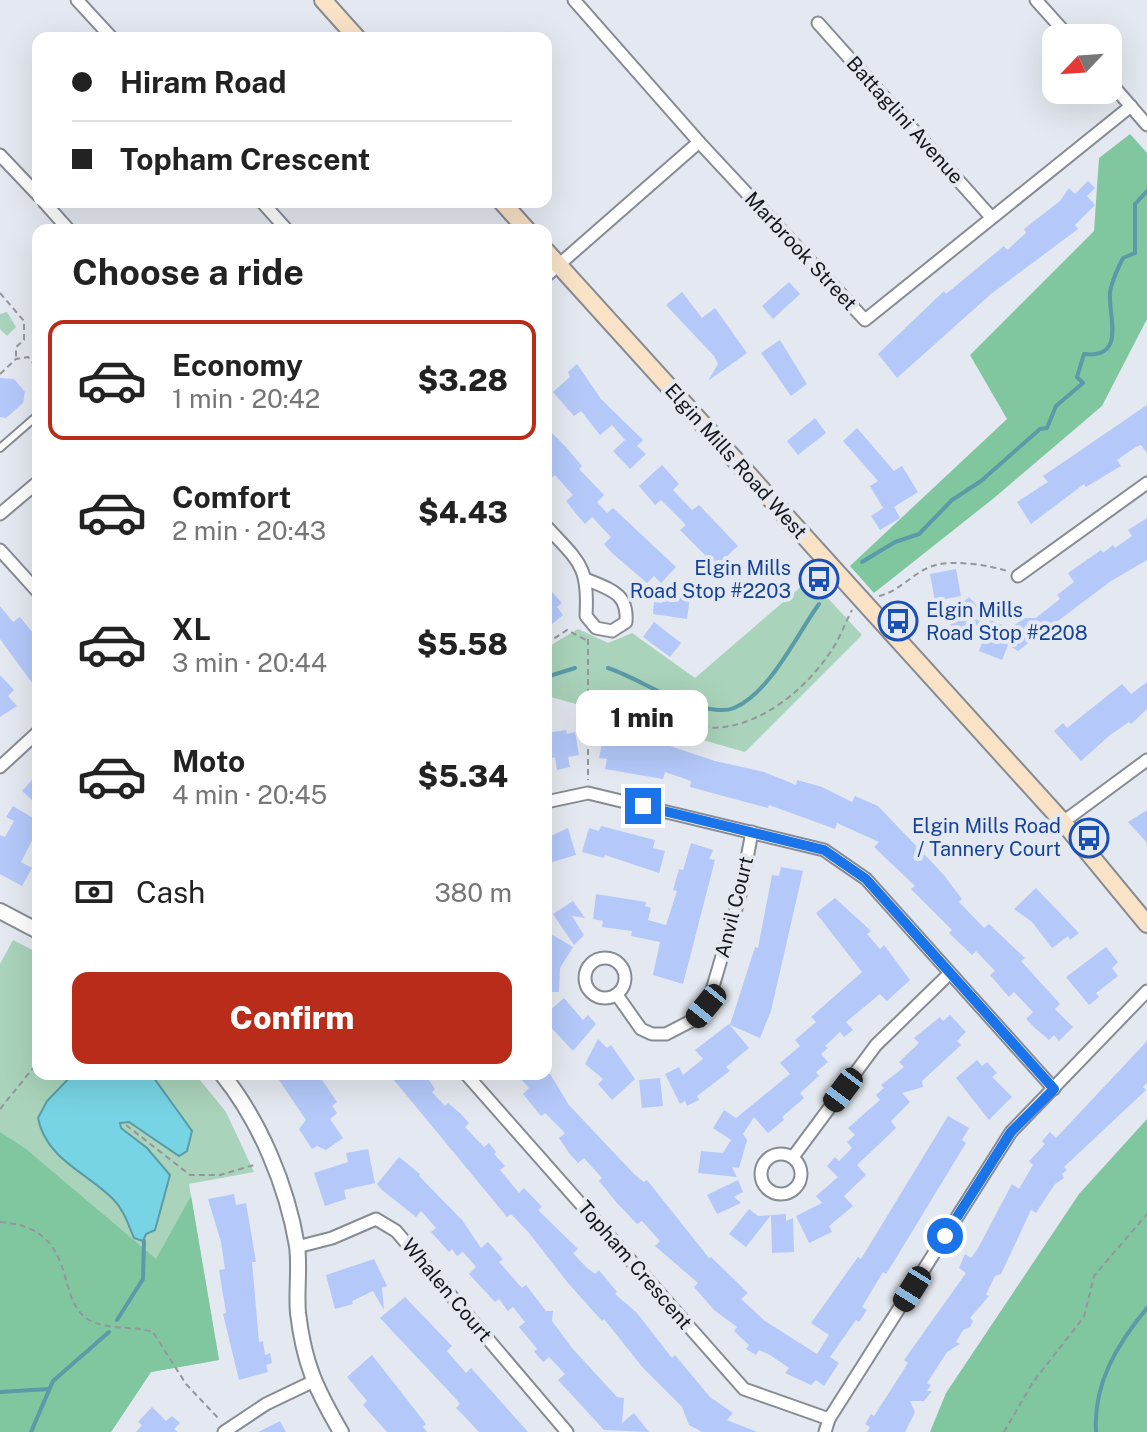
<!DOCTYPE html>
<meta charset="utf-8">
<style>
body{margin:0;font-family:"Public Sans",sans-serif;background:#f2f2f2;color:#222;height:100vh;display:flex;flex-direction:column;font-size:30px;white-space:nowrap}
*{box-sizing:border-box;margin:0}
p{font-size:26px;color:#767676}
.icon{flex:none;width:44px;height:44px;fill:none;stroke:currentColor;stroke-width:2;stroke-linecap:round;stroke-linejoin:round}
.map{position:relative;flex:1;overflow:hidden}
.sheet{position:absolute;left:32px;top:224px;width:520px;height:856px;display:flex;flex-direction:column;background:#fff;border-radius:16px;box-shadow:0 8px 32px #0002}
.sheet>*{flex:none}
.top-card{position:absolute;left:32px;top:32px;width:520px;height:176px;border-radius:16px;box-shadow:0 8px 32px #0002;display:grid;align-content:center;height:176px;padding:0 40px;background:#fff}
.needle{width:52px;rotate:245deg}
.buttons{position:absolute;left:1042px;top:24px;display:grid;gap:16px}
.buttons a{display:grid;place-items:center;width:80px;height:80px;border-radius:16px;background:#fff;box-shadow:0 8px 32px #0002;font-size:40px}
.end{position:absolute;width:36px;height:36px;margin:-18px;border:10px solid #1a73e8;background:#fff;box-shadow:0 0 0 4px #fff}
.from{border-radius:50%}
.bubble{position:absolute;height:56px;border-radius:16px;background:#fff;box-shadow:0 8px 32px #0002;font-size:26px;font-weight:800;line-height:56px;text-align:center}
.car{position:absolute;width:24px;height:48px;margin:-24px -12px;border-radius:10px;box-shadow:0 0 6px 2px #0007;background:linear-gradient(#222 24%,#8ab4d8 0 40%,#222 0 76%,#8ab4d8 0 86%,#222 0)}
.top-card b{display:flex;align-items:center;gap:28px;height:76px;font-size:30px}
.top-card b+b{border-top:2px solid #e0e0e0}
.top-card i{width:20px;height:20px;background:#222}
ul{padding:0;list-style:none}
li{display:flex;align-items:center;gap:24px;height:120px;margin:0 16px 12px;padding:0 24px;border:4px solid transparent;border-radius:16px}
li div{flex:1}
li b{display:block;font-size:30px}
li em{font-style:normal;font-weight:800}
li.current{border-color:#b92c1a}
li>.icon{width:72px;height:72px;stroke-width:1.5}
h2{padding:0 40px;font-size:36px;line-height:96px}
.pay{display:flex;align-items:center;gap:20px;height:88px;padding:0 40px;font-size:30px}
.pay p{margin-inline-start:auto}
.action{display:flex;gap:16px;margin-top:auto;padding:16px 40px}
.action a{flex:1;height:92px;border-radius:16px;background:#b92c1a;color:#fff;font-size:32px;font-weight:800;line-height:92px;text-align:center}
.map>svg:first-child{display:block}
</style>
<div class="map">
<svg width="1147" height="1432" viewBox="0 0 1147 1432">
<rect width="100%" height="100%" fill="#e4e8f0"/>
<g fill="#a9d3ba">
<path d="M7,312l9,15 -9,9 -7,-7v-15z"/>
<path d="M810,579l52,56 -117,117 -194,-55 -5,2v-51l32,-19 30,14 24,-10 63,45z"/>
<path d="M13,940l25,13v121h157l31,38 28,60 -65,12 30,176 -68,12 -40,60h-111v-468z"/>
</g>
<g fill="#80c7a0">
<path d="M1130,134l17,19v166l-45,87 -108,92 -120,95 -24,-27 157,-147 -37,-64 124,-124 5,-73z"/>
<path d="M1147,1119v313h-217l16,-39 133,-199z"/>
<path d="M0,1132l26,17 130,110 35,-63 28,164 -68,12 -40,60h-111z"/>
</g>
<path fill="#77d4e4" stroke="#5a9ba7" stroke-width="2" d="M73,1074h78l41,57 -5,20 -8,5 -50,-34 -9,1 1,5 26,20 23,27 -15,55 -9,4 -3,7 -9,-3c-6,-14 -10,-28 -21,-39 -27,-27 -67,-40 -75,-81l9,-17z"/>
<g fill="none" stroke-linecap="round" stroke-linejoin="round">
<g stroke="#5a9ba7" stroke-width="4">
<path d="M862,562l33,-20 24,-8 33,-34 29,-19 59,-52 7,-1 9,-22 27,-23 -6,-6 7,-23c43,5 24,-39 26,-61 1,-10 8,-25 13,-35l12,-5v-49l12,-13"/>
<path d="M608,668c29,10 54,28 84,37 13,3 30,8 42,3 37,-16 63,-74 85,-104"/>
<path d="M546,677l29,-9"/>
<path d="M117,1320l26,-41 1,-38"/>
<path d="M0,1392l49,-3"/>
<path d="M31,1432l22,-51 56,-49"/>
<path d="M1096,1432c-3,-48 21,-88 51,-124"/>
</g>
</g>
<g fill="#b4c9fa">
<path d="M1088,181l7,7 -8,8 8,9 -20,20 3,4 -87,65 -94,84 -19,-24 66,-63 2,3 58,-48 3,4 19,-17 -2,-4 36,-28 9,-13 6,6z"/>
<path d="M789,282l11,12 -27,25 -11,-13z"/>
<path d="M682,292l20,26 13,-10 32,45 -39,28 10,-17 -4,-8 -48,-51z"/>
<path d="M780,340l27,44 -16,12 -30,-43z"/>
<path d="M577,364l24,35 42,41 -6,6 9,8 -16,15 -17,-18 12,-11 -13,-15 -12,10 -19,-24 -7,5 -21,-24 17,-15 -2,-5z"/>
<path d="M0,378l14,1 11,13 -2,11 -17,15 -6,-1z"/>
<path d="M1147,405v48l-6,-8 -5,2 -19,13 4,6 -35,21 -2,-3 -53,40 -14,-22 31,-20 -5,-6z"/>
<path d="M815,418l11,15 -28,22 -11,-14z"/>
<path d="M546,427l20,20 16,19 -3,3 25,26 -7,7 10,11 6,-5 63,59 -15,16 -7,-7 -7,7 -35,-30 -8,-9 7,-7 -19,-20 -7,7 -8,-9 -11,-14 7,-6 -18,-20 -9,7z"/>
<path d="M857,428l37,43 8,-5 16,26 -24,15 6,11 -20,12 -9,-14 12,-8 -13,-22 8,-5 -35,-40z"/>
<path d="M662,465l17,19 -6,6 19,20 7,-5 39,41 -24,22 -4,1 -7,-8 4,-4 -27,-27 6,-5 -25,-25 -6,5 -16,-19z"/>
<path d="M1147,518v42l-36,21 -93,70 -10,-6 -6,15 -23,-9 11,-31 20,8 15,-10h11l24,-19 -3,-4 17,-13 -6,-9 33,-23 2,3 10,-8 2,3 17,-12 -4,-6z"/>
<path d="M956,569l5,27 -26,5 -5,-27z"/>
<path d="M546,585l16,18 -5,4 6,8 -17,14z"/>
<path d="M663,593l27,3 -3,23 -34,-5 1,-12 8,1z"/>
<path d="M969,597l17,19 -23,22 -18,-19z"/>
<path d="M0,606l13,16 7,-5 18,22v52l-38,-52z"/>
<path d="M654,622l27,21 -11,14 -27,-20z"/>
<path d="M0,675l14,15 -6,6 9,10 -17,11z"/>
<path d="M1147,682v27l-16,15 -2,-2 -19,13 -29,26 -27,-30 9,-8 4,5 55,-44 9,10z"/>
<path d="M566,730l1,4 8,-2 4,23 -11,2 2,10 -13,3 -2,-13 -9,3v-27z"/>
<path d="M604,733l57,10 54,18 49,11 32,13 1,-5 25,7 30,15 3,-6 23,10 65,68 19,25 -3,3 25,26 5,-4 36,34 -4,3 39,43 -5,5 18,18 -14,14 -5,-6 -5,5 -14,-12 -9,-9 7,-7 -19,-20 -5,5 -19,-22 5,-4 -19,-20 -4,4 -23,-22 3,-3 -41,-41 4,-3 -41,-39 5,-5 -42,-19 -2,6 -66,-24 -1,3 -78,-21 1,-6 -26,-9 -2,7 -58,-10 2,-10 -8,-1z"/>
<path d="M38,773v32l-16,-14z"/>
<path d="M13,806l25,15v8l-17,33 11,6 -10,18 -22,-12v-39l5,2 9,-16 -8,-4z"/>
<path d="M1147,810v33l-19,-21z"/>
<path d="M601,826l54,14 -2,8 12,3 -6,22 -54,-18 -1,3 -22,-6 7,-24 10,3z"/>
<path d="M568,828l8,27 -30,9v-26z"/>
<path d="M691,843l22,7 -4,9 6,1 -32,124 -30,-9 7,-33 -29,-6 1,-5 -30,-4 1,-6 -10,-2 3,-25 50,8 -1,4 6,2 -3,12 18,5 11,-34 -4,-1 6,-21 4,1z"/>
<path d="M781,867l22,4 -32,140 -11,27 -30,-13 25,-78 3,1 14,-73 7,1z"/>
<path d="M1036,888l43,45 -9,7 -2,-4 -16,12 -20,-26 -18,-13z"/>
<path d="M835,898l36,33 -4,3 13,15 4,-4 26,35 -23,21 -7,-7 -34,28 7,8 -9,7 -4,-5 -15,14 3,2 -7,6 7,8 -12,10 3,4 -19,17 4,5 -22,19 2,3 -16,13 -14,-16 -11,17 4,6 -8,28 -7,-1 5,10 -39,-4 3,-22 22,2 8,-13 -18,-12 11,-18 12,8 54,-44 -10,-11 20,-17 -5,-6 21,-18 -5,-5 51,-45 -46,-59z"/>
<path d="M573,901l12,17 -13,-2 12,19 -10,10 -21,-31z"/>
<path d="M546,931l27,16 -13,21 -1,24h-13z"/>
<path d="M1106,947l12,15 -6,6 6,8 -22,17 3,4 -10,8 -23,-28z"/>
<path d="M564,998l19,22 5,-5 8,9 -23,27 -27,-29v-8z"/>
<path d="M950,1015l16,17 -9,9 4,4 -39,36 1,6 -21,6 8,9 -19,19 5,7 -39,37 9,10 -22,21 9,10 -24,20 3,6 -23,11 -13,-27 26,-13 -6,-7 22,-19 -11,-11 8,-9 4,4 13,-13 -5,-6 8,-7 -7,-7 32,-28 -4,-5 8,-7 -3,-3 23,-18 -5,-5 20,-19 -5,-5 26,-21 3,4z"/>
<path d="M729,1024l20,24 -23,19 4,4 -33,25 2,4 -12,6 -2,-5 -5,3 -15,-30 14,-7 4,8 20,-16 -8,-9z"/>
<path d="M598,1039l9,9 4,-3 24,34 -23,21 -14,-16 5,-5 -18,-15z"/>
<path d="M1147,1041v42l-4,4 3,3 -82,77 3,3 -5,4 2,4 -9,6 -19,29 -5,-3 -30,64 -6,2 -6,12 -3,7 3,1 -19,22 3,3 -3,6 -7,3 -7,12 4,2 -13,8 -20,31 4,2 -4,6h5l-8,10h-14l5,11 -10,20h-38l3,-5 -5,-3 6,-10 3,2 34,-53 -4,-3 62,-87 -7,-5 6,-14 6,4 6,-8 35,-66 7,5 14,-24 -4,-4 16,-17 -3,-3 8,-9 6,6z"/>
<path d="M977,1060l5,6 5,-4 10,11 -5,4 20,20 -23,23 -33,-42z"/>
<path d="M275,1074h43l19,28 -5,4 5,7 -7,6 13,19 -17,12 -9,-4 -5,3 -13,-20 7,-9z"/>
<path d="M389,1074h36l10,15 -3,3 13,14 3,-3 13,11 8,9 -4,4 19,20 5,-4 7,9 -2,2 11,12 -5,4 19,23 5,-5 18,19 -4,3 40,39 -5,4 13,14 9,7 4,-4 18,22 -2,2 22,19 35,45 3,-3 35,42 23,16 -6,7 30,12h-55l-13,-7 -7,-18 -39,-39 -39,-49 -2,2 -34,-38 -39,-50 -18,-19 -4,3z"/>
<path d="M525,1074h25l19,31 65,69 10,8 3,-2 62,78 2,-1 37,36 -7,6 24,22 52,33 12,-19 -18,-12 47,-66 3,2 87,-143 21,12 -7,12 4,3 -73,120 -7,11 -3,-2 -21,35 5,3 -8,12 -3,-2 -26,37 9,6 -15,23 -8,-6 -5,5 -26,-12 4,-5 -19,-13 -11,-5 -3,5 -10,-6 3,-4 -15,-14 3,-4 -23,-17 -20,-23 4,-4 -43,-37 5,-5 -18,-20 -5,3 -20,-21 -18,-22 3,-3 -18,-20 -6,5 -9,-10 -10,-15 6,-5 -20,-20 -4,3 -18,-22 6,-6 -9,-10z"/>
<path d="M660,1078l3,28 -21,2 -3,-28z"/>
<path d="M368,1149l7,34 -31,7 2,9 -21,7 -11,-33 34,-11 -2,-9z"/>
<path d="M399,1157l21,17 -1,2 43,44 19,28 7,-6 15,17 -4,3 23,26 4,-3 20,26h7l-1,10 20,27 45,49 7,1 -2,25 12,-10 15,19 -45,-2 -46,-50 7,-6 -16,-17 -6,5 -9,-11 3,-2 -18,-22 6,-5 -12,-15 -5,4 -9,-12 -4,3 -26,-28 7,-7 -13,-15 -6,4 -5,-7 -3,3 -18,-20 5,-4 -15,-17 -5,6 -34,-27 -5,-6z"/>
<path d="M738,1180l5,12 -9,5 7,6 -24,11 -10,-19z"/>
<path d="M234,1194l2,11 10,-2 10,59h-4l7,80 4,-1 2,14 5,-2 2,10 -6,2 2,7 -29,8 -16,-66 3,-1 -7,-43 6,-1 -4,-27 -13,-43z"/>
<path d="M749,1209l9,7 28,-2v7l7,-3 1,34 -22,1 -1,-38 -25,32 -17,-13z"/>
<path d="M374,1259l13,27 -5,2 2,22 -11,-19 -21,10 1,3 -18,5 -9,-34z"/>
<path d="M405,1297l47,49 -5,5 19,22 5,-5 57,64h-49l-13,-14 -10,-10 4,-4 -3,-4 -77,-82z"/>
<path d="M372,1355l54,69 -3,3 4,5h-40l-24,-27 4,-4 -20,-24z"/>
<path d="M152,1407l14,14 6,-5 8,7 -6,6 4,3h-42l6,-7 -4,-3z"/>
<path d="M280,1421l6,11h-28z"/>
</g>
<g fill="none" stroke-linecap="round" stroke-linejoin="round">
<defs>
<path id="service" d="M0,448l38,-33"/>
<g id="minor">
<path d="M77,0l35,38"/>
<path d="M574,0l125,142 166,178 266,-214"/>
<path d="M1036,0l34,38"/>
<path d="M818,23l173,194"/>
<path d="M1108,80l39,45"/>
<path d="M0,155l38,40"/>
<path d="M44,202l25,28"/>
<path d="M262,202l25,28"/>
<path d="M546,276l153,-134"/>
<path d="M0,514l38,-32"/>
<path d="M546,526c33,36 43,39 40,90l10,12 16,3 14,-9c2,-28 -14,-32 -38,-42"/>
<path d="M0,550l38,42"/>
<path d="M1018,576l129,-93"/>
<path d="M0,767l38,-35"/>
<path d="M546,802l42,-9 236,57 42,29 188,210"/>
<path d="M1063,822l84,-62"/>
<circle cx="605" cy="978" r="20"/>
<path d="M617,995l24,34 11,5h14l29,-15 17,-29 28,-95 12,-63"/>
<path d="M466,1074l278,315 85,30"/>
<circle cx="781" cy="1174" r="20"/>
<path d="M793,1157l83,-112 72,-70"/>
<path d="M297,1247l35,-9 44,-19 20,12 171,201"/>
<path d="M224,1432l42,-28 46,-22"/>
<path d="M825,1432l4,-13 182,-287 136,-141"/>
</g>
<g id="tertiary">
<path d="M0,911l38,20"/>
<path d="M222,1074c38,47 65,112 75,172 3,22 -1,45 1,67 6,51 18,76 43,119"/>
</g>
<g id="secondary">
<path d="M323,0l34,38"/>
<path d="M502,202l25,28"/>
<path d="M546,251l517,571 84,102"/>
</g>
</defs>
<use href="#service" stroke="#878b93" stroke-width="10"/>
<use href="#minor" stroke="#878b93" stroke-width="15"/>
<use href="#tertiary" stroke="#878b93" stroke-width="18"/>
<use href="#secondary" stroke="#878b93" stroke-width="20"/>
<g stroke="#93969c" stroke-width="2" stroke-dasharray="6 4" stroke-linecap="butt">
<path d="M0,293l24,28v19l-8,7v12"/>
<path d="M0,374l16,-15 12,-2 10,12"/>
<path d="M879,596c22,-5 36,-26 57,-31 19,-5 53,0 71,6"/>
<path d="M588,639v141"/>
<path d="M546,644l21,-14 19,10"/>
<path d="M589,697c20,1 42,-1 61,6 12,4 21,15 32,19 57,22 117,-24 147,-68 10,-13 15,-29 23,-44"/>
<path d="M0,1109l38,-47"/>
<path d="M126,1125l64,50h30l34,-10"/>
<path d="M0,1222c79,6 55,74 86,96 18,13 46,7 67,14l33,52 33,35"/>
<path d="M1004,1432l29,-50 51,-65 10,-41 53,-62"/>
</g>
<use href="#service" stroke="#fff" stroke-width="6"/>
<use href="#minor" stroke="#fff" stroke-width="11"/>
<use href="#tertiary" stroke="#fff" stroke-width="14"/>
<use href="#secondary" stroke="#f9e2c6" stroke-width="16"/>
</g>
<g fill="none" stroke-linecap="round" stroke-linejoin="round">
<path stroke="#1a73e8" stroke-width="10" d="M643,806l181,44 42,29 188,210 -43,43 -66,104"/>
</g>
<defs>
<symbol id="bus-ring" viewBox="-11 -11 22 22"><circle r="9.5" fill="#e4e8f0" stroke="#1a4fb4" stroke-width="1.5"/><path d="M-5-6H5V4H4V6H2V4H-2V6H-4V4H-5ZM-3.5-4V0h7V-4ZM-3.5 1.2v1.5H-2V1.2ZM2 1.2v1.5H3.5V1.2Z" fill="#1a4fb4"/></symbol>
</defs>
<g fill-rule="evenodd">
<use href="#bus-ring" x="797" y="557" width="44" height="44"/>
<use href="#bus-ring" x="876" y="599" width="44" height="44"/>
<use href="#bus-ring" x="1067" y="816" width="44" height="44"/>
</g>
<g text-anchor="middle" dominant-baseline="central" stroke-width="8" stroke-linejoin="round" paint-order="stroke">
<g font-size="20" fill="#16171a" stroke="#e4e8f0">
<text transform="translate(905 120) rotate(48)">Battaglini Avenue</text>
<text transform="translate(801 251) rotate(47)">Marbrook Street</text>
<text transform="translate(736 461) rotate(48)">Elgin Mills Road West</text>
<text transform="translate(734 907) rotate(-76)">Anvil Court</text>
<text transform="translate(635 1265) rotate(49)">Topham Crescent</text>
<text transform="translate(447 1290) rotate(50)">Whalen Court</text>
</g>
<g font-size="20" fill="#164399" stroke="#e4e8f0" text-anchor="end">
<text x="791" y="568">Elgin Mills<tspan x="791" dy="23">Road Stop #2203</tspan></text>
<text x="926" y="610" text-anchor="start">Elgin Mills<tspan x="926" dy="23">Road Stop #2208</tspan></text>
<text x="1061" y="826">Elgin Mills Road<tspan x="1061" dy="23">/ Tannery Court</tspan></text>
</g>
</g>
</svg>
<div class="buttons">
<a><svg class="needle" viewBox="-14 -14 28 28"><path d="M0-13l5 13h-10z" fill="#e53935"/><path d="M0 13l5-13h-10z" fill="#767676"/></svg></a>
</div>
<i class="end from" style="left:945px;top:1236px"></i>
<i class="end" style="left:643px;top:806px"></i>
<div class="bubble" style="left:576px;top:690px;width:132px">1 min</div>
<i class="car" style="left:706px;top:1006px;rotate:219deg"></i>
<i class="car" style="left:843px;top:1090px;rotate:217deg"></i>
<i class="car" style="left:912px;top:1289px;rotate:212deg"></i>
<div class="top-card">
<b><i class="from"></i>Hiram Road</b>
<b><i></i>Topham Crescent</b>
</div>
<section class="sheet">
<h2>Choose a ride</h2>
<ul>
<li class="current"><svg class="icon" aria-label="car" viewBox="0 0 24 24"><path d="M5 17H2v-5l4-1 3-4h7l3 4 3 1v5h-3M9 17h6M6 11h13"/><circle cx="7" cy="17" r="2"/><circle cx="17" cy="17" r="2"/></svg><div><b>Economy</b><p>1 min · 20:42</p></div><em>$3.28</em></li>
<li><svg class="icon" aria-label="car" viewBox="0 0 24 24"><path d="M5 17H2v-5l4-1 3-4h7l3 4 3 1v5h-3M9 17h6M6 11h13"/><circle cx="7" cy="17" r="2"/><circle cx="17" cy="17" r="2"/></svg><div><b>Comfort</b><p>2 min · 20:43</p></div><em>$4.43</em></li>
<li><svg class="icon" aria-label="car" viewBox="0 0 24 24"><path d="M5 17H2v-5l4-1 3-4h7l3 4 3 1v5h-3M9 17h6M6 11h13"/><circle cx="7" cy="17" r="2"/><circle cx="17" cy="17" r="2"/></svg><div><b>XL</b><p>3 min · 20:44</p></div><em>$5.58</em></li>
<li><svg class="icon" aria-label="car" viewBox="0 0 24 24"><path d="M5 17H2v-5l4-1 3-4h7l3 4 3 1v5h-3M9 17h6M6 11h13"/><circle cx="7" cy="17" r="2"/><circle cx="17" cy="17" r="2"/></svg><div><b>Moto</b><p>4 min · 20:45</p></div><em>$5.34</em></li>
</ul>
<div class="pay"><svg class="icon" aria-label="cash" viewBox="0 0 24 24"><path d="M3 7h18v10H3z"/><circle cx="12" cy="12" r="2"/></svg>Cash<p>380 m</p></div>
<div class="action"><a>Confirm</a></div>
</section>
</div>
